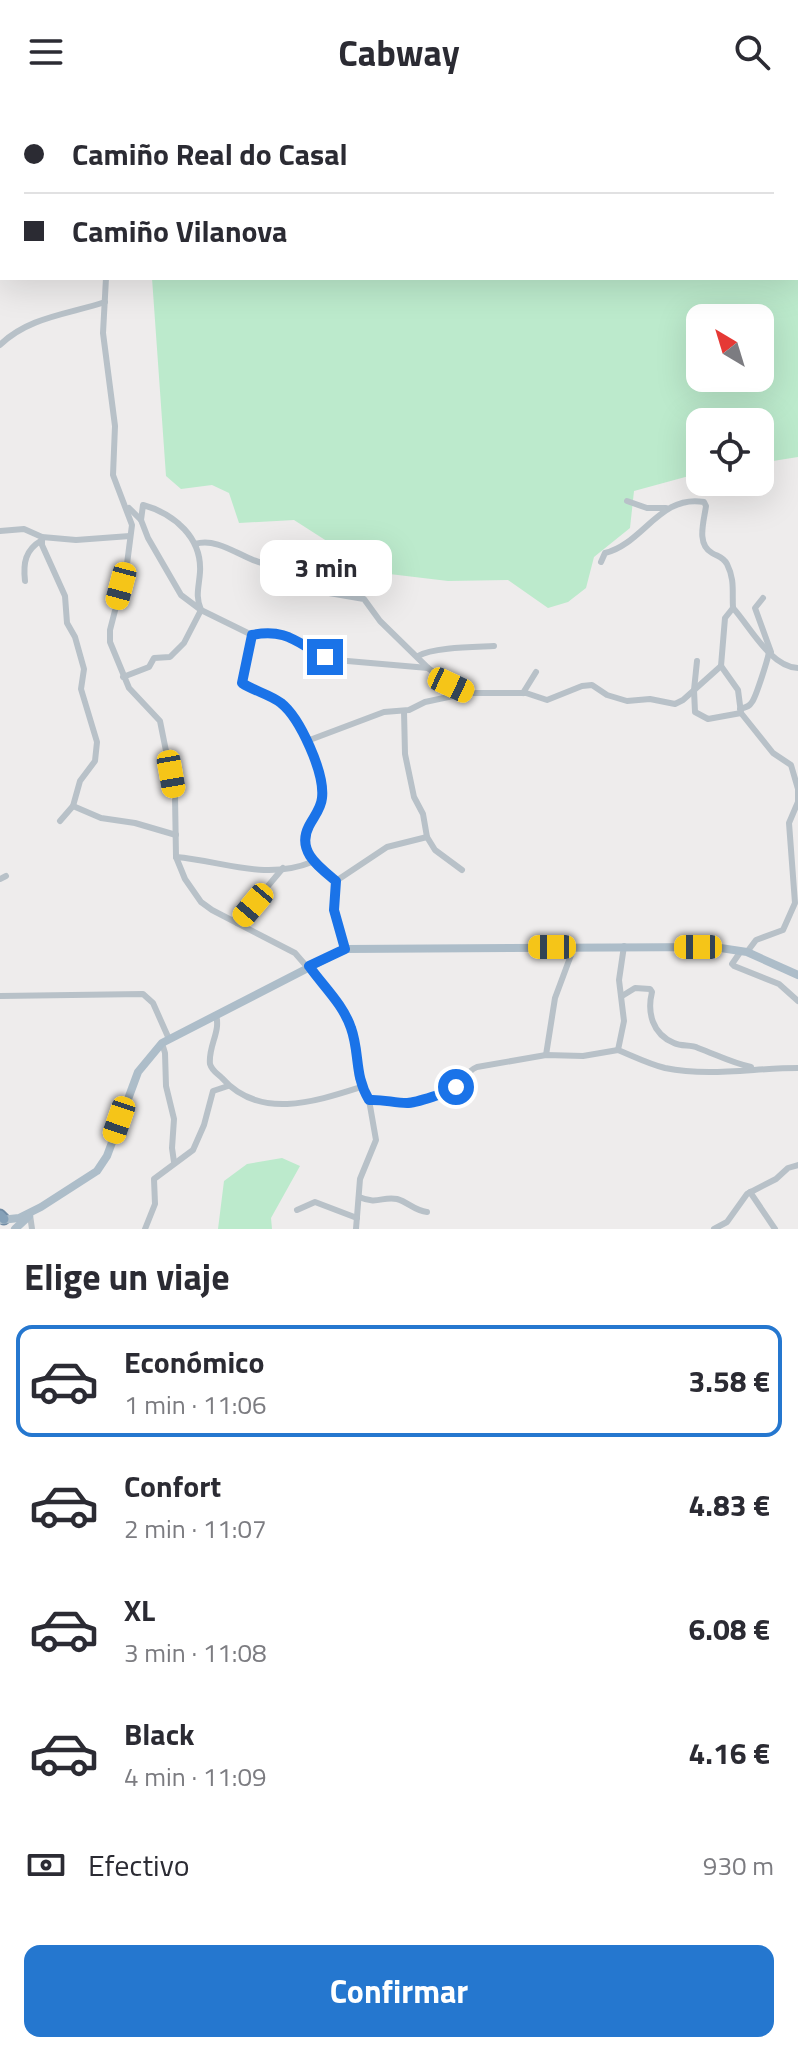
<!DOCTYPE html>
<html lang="es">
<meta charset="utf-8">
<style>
body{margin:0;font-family:"Titillium Web",sans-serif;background:#f7f7f7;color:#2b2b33;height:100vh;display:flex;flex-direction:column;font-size:30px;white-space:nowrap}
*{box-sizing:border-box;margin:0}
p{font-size:26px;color:#7c7c81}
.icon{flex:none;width:44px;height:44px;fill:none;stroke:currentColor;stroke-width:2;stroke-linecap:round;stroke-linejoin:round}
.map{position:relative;height:1125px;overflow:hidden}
.panel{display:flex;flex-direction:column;background:#fff;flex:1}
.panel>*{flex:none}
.hud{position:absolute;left:0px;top:0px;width:798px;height:176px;box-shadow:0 8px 32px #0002;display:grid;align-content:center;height:176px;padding:0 24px;background:#fff}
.needle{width:52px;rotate:322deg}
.controls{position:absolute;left:686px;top:200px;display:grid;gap:16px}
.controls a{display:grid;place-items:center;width:88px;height:88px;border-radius:16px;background:#fff;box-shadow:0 8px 32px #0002;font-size:40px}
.end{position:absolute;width:36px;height:36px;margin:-18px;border:10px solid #1a73e8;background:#fff;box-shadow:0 0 0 4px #fff}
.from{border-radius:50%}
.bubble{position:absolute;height:56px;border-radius:16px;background:#fff;box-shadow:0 8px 32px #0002;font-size:26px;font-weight:700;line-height:56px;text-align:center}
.car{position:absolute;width:24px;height:48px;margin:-24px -12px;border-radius:10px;box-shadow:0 0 6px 2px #0007;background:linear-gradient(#f5c518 24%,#345 0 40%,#f5c518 0 76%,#345 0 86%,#f5c518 0)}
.hud b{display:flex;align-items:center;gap:28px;height:76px;font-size:30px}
.hud b+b{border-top:2px solid #e1e1e2}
.hud i{width:20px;height:20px;background:#2b2b33}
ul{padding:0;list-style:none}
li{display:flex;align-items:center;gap:24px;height:112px;margin:0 16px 12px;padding:0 8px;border:4px solid transparent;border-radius:16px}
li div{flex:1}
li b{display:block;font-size:30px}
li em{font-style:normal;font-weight:700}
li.on{border-color:#2577cf}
li>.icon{width:72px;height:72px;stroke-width:1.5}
h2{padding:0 24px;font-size:36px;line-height:96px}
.pay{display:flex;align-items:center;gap:20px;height:88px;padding:0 24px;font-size:30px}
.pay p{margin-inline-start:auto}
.cta{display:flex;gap:16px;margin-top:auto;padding:16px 24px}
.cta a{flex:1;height:92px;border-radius:16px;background:#2577cf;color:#fff;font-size:32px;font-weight:700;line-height:92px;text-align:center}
header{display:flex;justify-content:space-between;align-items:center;height:104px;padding:0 24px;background:#fff;font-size:36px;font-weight:700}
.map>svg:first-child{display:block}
</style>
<header><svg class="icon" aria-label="menu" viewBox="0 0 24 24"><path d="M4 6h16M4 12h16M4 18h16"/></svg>Cabway<svg class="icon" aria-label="search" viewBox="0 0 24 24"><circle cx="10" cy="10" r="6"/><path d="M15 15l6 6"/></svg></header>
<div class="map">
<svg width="798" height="1125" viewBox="0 0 798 1125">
<rect width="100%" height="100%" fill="#eeecec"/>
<g fill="#bceacc" fill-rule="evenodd">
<path d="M160,0h638v353l-38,6v-41h-60v51l-66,18 -4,37 -36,29 -8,31 -18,14 -20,6 -40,-28 -60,1 -92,-11 -9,-16 -53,-34 -55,3 -10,-30 -17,-8 -31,4 -15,-13 -14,-198h644v-172zM700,214h60v60h-60z"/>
<path d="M282,1054l18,8 -29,52 1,11h-54l6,-48 23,-17z"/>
</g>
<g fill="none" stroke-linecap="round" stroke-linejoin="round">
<defs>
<path id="highway" d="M0,1111l4,4"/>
</defs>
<use href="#highway" stroke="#728ca4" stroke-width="13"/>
<g stroke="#b8c1c8" stroke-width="6">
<path d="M125,0h5"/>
<path d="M136,0l4,2"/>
<path d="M102,2v-2"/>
<path d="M153,2v-2"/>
<path d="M106,174l-3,55 12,93 -2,49 19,50 -5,39 -17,66v12l19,46 31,33 15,75 1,61 9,22 16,23 11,8 83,43 41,47 16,29 6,49 11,22 7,40 -16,39 -4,50"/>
<path d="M0,241c28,-28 69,-31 105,-43"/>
<path d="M627,397l20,7h19"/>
<path d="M129,404l12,12 7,18 33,57 20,15 51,25"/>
<path d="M0,427l24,-2 18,8 34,3 54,-4"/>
<path d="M42,433v8l23,51 2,27 8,14 9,32 -3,20 16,53 -2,19 -15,20 -7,25 -13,15"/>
<path d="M195,440c24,-7 46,14 67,19 12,3 25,-7 38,-5l11,17 18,18 35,6 16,22 48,47"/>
<path d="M601,458l4,-9c38,-9 55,-59 99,-51l2,4c-2,15 -10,38 6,47 7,4 11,4 15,11 8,16 5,27 6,44"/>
<path d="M25,477c-2,-18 0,-31 17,-41"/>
<path d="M763,494l-8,10 16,44"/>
<path d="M733,504l-8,10 -4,48 17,24 3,23 32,40 18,12 7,24v13l-9,21 6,80 -12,27 -27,10 -9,12"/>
<path d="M733,504c16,17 37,59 65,60"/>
<path d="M252,531l13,-3 24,3 26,17 21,8 92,8 23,17 16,8h59l21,7 35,-14 10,-1 15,10 20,6 23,-2 25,5 8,-4 38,-34"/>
<path d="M252,531l-10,48c12,8 27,11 39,20 19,16 44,70 41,95 -3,22 -28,38 -10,64 5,7 17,13 24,19l-2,29 11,39"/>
<path d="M418,552c15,-9 58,-9 76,-10"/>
<path d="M697,557l-3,29 1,22 13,7 33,-6"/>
<path d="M123,573l26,-10 5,-9 16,-1 14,-14 17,-33c-6,-14 -2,-23 -1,-38 2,-34 -25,-58 -57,-67l-2,15"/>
<path d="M523,589l13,-21"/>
<path d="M740,605c6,-2 9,-2 12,-7 4,-5 17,-46 17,-51"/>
<path d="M404,607l1,43 9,43 9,17 4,23 8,13 27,20"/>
<path d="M307,637l77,-29 25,-2 16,-8 42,-9"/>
<path d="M73,702l28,12 34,5 41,12"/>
<path d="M176,753c47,4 89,24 136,5"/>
<path d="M0,775l6,-3"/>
<path d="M336,777l51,-34 40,-10"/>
<path d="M237,819l46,-55"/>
<path d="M624,842l-5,34 5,41 -6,29c15,6 31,14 47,18 44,9 89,0 133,0"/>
<path d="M741,847l-9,13 2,2 45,18 19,17"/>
<path d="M0,892l143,-2 10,9 16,36"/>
<path d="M622,892l13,-8 15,1 2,3c-5,20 0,42 22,51 8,4 17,1 24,5 19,7 34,15 53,19"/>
<path d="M216,911c5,17 -8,31 -6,49 2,7 7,9 12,14 37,42 92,24 139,9"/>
<path d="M162,939l3,10 1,33 8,33 -2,29 2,14"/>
<path d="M546,951l9,-57 19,-51"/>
<path d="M369,996c13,-1 25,3 38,3 4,0 38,-9 43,-11 12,-6 14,-20 27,-25l69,-12 37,1 35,-6"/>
<path d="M750,1088l25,37"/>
<path d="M359,1093c19,8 23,-1 38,2 11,3 18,12 30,13"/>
<path d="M297,1106l18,-8 42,16"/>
<path d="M30,1111l2,14"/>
<path d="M145,1125l10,-25 -1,-25 39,-29 11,-25 9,-34 15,-5"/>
<path d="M714,1125l13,-7 20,-28 29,-15 12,-11 10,-3"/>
</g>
<g stroke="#adbdc9" stroke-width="8">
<path d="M1,1116l18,-2 22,-11 56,-36 10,-15 31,-84 24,-29 183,-94 369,-2 33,5 51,23"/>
<path d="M15,1125l14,-13"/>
</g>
<use href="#highway" stroke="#86a1b8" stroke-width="9"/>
</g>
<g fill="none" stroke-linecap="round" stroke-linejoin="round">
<path stroke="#1a73e8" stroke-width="10" d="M325,553c-28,-14 -39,-29 -73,-22l-10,48c12,8 27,11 39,20 19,15 44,70 41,95 -1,11 -8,18 -13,28 -13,25 10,41 27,55l-2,29 11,39 -36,17c14,20 34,38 42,62 9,25 3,47 18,72 13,-1 25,3 38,3 8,0 43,-11 49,-16"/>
</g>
</svg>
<div class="controls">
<a><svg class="needle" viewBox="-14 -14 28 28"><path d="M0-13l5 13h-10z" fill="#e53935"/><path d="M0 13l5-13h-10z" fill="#7c7c81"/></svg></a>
<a><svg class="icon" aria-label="locate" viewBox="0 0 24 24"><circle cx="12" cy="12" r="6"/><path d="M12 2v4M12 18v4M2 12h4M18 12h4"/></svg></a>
</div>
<i class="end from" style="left:456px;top:983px"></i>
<i class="end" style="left:325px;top:553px"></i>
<div class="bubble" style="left:260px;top:436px;width:132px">3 min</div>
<i class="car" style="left:121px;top:482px;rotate:195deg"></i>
<i class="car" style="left:451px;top:581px;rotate:115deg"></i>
<i class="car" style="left:171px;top:670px;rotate:170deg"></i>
<i class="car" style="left:253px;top:801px;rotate:220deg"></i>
<i class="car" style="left:552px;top:843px;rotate:270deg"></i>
<i class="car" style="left:698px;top:843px;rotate:270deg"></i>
<i class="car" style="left:119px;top:1016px;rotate:199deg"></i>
<div class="hud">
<b><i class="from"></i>Camiño Real do Casal</b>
<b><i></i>Camiño Vilanova</b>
</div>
</div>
<section class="panel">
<h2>Elige un viaje</h2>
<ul>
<li class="on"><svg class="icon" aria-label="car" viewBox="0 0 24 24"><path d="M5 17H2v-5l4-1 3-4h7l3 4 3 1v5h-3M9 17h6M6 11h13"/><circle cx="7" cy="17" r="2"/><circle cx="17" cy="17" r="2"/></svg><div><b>Económico</b><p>1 min · 11:06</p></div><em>3.58 €</em></li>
<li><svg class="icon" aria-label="car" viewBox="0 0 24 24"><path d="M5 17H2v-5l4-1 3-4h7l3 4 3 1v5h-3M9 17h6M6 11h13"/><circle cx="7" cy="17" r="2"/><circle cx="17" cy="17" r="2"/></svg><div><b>Confort</b><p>2 min · 11:07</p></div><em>4.83 €</em></li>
<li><svg class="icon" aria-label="car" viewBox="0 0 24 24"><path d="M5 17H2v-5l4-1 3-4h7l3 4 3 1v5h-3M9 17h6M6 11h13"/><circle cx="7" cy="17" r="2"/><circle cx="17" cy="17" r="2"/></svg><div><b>XL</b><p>3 min · 11:08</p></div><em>6.08 €</em></li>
<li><svg class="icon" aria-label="car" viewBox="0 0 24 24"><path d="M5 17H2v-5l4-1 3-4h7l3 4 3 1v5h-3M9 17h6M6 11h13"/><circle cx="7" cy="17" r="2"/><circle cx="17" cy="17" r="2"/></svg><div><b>Black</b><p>4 min · 11:09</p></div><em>4.16 €</em></li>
</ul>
<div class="pay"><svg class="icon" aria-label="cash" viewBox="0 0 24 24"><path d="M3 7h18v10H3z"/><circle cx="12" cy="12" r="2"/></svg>Efectivo<p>930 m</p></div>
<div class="cta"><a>Confirmar</a></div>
</section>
